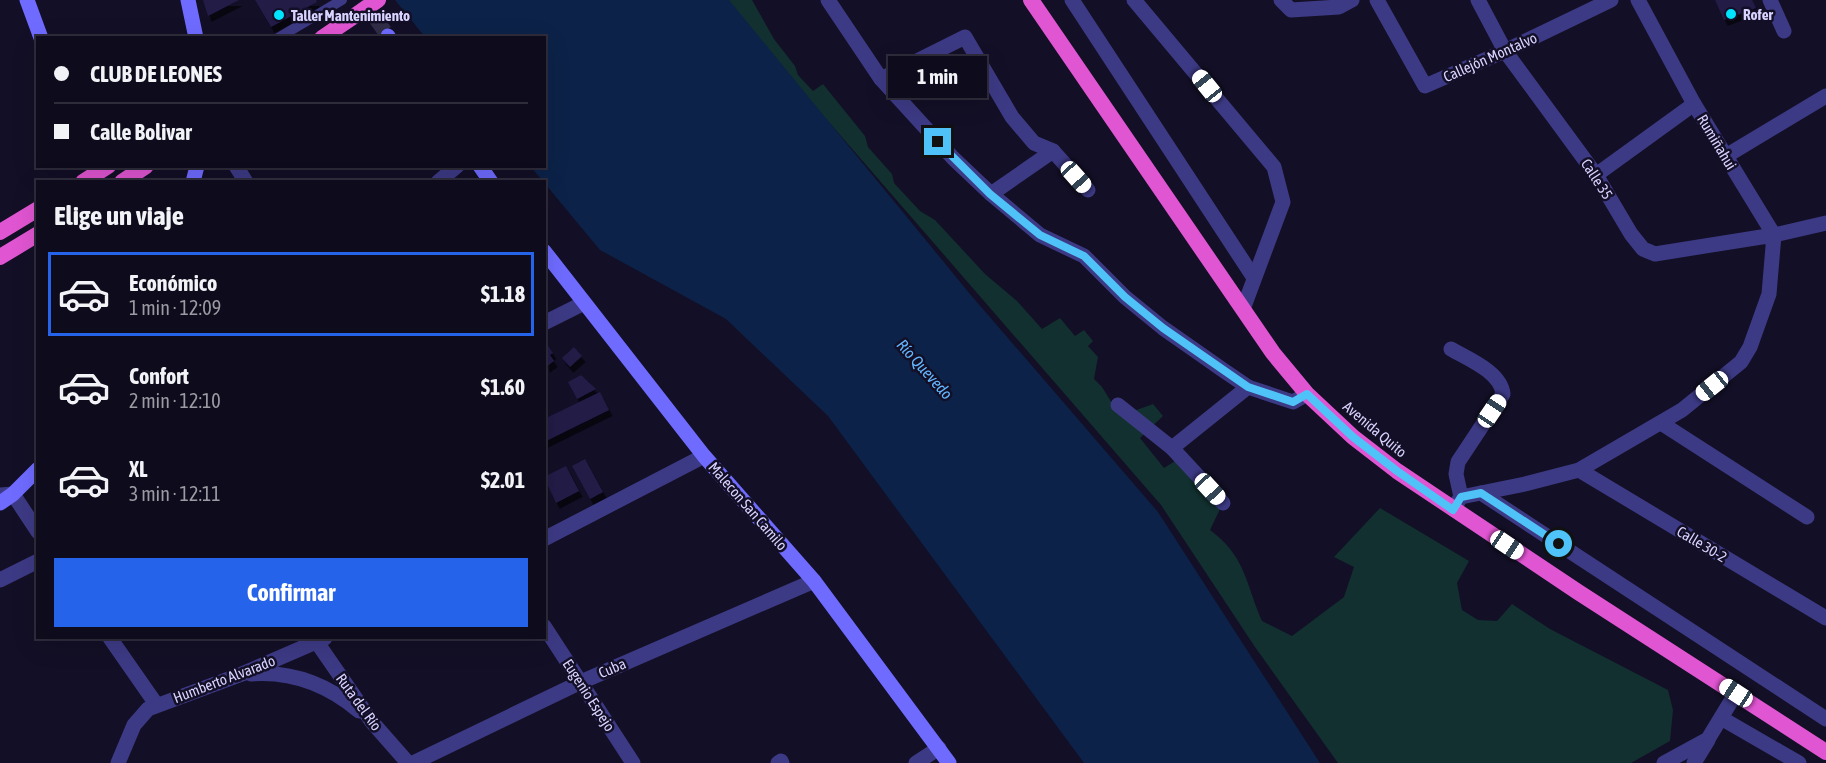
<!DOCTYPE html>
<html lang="es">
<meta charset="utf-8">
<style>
body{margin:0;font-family:"Asap Condensed",sans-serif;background:#1c1929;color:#f1f3f6;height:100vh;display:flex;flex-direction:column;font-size:22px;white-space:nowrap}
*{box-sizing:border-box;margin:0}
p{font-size:20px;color:#9b9ba3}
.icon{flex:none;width:33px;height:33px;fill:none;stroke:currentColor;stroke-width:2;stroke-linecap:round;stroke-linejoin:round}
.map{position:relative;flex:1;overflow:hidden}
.drawer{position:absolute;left:36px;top:180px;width:510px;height:459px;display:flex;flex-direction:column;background:#0e0b1c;border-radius:0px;box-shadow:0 6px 24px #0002,0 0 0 2px #2e2b3b}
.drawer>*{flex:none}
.guide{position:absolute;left:36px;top:36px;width:510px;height:132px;border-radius:0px;box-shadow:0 6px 24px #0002,0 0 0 2px #2e2b3b;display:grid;align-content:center;height:132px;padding:0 18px;background:#0e0b1c}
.end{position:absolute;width:27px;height:27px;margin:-14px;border:8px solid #4fc3f7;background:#111;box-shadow:0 0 0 3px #111}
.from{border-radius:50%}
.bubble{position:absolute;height:42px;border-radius:0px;background:#0e0b1c;box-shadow:0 6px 24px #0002,0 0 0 2px #2e2b3b;font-size:20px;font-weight:700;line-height:42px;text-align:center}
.car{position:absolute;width:18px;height:36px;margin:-18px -9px;border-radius:8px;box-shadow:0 0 4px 2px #0007;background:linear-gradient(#fff 24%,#345 0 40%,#fff 0 76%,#345 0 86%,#fff 0)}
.guide b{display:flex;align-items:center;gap:21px;height:57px;font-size:22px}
.guide b+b{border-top:2px solid #2e2b3b}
.guide i{width:15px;height:15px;background:#f1f3f6}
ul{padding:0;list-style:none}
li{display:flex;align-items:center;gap:18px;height:84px;margin:0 12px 9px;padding:0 6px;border:3px solid transparent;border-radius:0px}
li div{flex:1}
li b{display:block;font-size:22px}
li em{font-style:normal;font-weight:700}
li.active{border-color:#2563eb}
li>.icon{width:54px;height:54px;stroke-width:1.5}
h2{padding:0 18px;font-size:27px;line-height:72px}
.primary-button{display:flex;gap:12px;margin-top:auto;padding:12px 18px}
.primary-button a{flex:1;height:69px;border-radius:0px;background:#2563eb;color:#fff;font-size:24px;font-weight:700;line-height:69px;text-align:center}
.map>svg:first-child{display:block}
</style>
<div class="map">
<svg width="1826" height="763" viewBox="0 0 1826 763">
<defs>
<filter id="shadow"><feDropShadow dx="3.5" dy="6" stdDeviation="0" flood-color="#0009"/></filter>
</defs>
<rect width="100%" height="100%" fill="#130f26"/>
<path fill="#12302f" d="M723,0h29l22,39 21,27 3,9 15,16 10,-7 42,52 3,11 24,27 2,9 26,28 15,9 50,54 32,27 25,28 18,-11 15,18 9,-6 9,11 -5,5 10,11 -4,22 8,8 18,29 33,-12 10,12 -23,22 24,30 16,-10 40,51 -10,21c36,26 36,55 52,91l30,15 52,-39 10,-30 -20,-10 46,-49 89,53 -12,22 5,27 16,10 19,1 15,-17 38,25 118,61 5,20 -3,31 -39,22h-293l-83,-116 -94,-142z"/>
<path fill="#0c2248" d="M395,0h334l241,294 188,218 162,251h-236l-256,-347 -102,-97 -126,-69 -69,-83 13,-1v-128l-119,-1z"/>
<g fill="#241b47" filter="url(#shadow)">
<path d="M203,0h36l-31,16z"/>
<path d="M255,0h61l1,2 -46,25z"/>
<path d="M1715,0h37l4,8 -32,12z"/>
<path d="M544,340l9,13 -3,2 4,6 -8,6z"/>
<path d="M574,347l8,9 -12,11 -8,-9z"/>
<path d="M581,375l15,14 -19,10 -9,-17z"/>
<path d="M600,392l9,18 -65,32v-23z"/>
<path d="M585,459l18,33 -13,7 -18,-33z"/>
<path d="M566,466l13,25 -23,12 -12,-26z"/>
</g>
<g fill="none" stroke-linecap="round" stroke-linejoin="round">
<path stroke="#312d47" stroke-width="15" stroke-dasharray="15 8" stroke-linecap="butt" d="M363,0l25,36"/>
<path stroke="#3d3a85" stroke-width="10" d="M278,38l64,-38"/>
<g stroke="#3d3a85" stroke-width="15">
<path d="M828,0l53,79 72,79 38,36 49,41 44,21 41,41 38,31 60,42 25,17 45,15 14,-8"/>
<path d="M1072,0l182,278"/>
<path d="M1134,0l140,167 9,35 -40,107"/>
<path d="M1281,0l10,10 48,-3 13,-7"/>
<path d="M1377,0l48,86 80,-35 106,-51"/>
<path d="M1638,0l56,104 80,131 52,-12"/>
<path d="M1770,0l14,31"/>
<path d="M881,79l84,-42 47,80 22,26 19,8"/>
<path d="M1726,156l100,-60"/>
<path d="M236,166l10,16"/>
<path d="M1596,175l98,-71"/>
<path d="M438,182l19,-16"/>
<path d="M991,194l62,-43 35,39"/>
<path d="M544,323l40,-20"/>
<path d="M1451,349c17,10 50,23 52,45l-45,68 -2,12 5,23"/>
<path d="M1118,405l54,43"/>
<path d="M1661,423l146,94"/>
<path d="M1579,470l247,148"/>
<path d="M1481,493l345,226"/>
<path d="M0,495l13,-1 25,38"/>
<path d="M1223,503l-51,-55 76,-61"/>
<path d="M1453,509l8,-12 64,-13 54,-14 103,-60 59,-48 9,-15 19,-53 5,-59 -119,19 -12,-5 -12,-15 -35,-59 -91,-124 -27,-51"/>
<path d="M544,539l160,-83"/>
<path d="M0,580l38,-19"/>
<path d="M544,626l89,137"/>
<path d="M110,638l46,66"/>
<path d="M314,638l58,84 36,41"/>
<path d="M251,674c40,-3 77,11 108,37"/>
<path d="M1721,718l78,45"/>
<path d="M118,763l16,-38 14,-16 94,-35 83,-36"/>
<path d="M413,763l168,-81 233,-101"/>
<path d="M778,763l3,-2 1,2"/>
<path d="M916,763l23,-15"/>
<path d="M1664,763l44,-24 28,-46"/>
<path d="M1694,763l14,-23"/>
</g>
<g stroke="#6f6bff" stroke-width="15">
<path d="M27,0l14,38"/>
<path d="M188,0l8,38"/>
<path d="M388,36l1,2"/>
<path d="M480,166l11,16"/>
<path d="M193,182l4,-16"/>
<path d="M544,251l160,205 110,125 135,182"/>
<path d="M0,503l13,-9 25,-25"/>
</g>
<g stroke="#e055d1" stroke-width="16">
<path d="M1031,0l242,353 34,41 46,43 44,34 181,121 248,160"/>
<path d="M322,38l56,-38"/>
<path d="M83,182l25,-16"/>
<path d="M122,182l24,-16"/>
<path d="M0,232l38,-23"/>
<path d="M0,257l38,-23"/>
</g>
</g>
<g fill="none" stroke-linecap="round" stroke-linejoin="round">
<path stroke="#4fc3f7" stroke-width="8" d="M938,142l52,52 50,41 44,21 41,41 38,31 85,59 45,15 14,-8 46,43 44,34 56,39 8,-13 20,-4 78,51"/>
</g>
<g fill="#00e5ff" stroke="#130f26" stroke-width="2">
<circle cx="1731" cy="14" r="6"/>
<circle cx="279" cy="15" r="6"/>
</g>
<g text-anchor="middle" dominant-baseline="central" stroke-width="5" stroke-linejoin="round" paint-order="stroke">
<g font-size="15" font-weight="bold" fill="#d9d4ff" stroke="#130f26" text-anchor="start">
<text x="1743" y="14">Rofer</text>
<text x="291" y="15">Taller Mantenimiento</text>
</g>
<g font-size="15" fill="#d9d4ff" stroke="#130f26">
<text transform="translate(1490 57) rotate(-24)">Callejón Montalvo</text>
<text transform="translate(1717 142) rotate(59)">Rumiñahui</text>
<text transform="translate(1597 179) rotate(57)">Calle 35</text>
<text transform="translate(1375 429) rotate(40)">Avenida Quito</text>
<text transform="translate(748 506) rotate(49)">Malecon San Camilo</text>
<text transform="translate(1702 544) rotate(31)">Calle 30-2</text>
<text transform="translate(612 668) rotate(-23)">Cuba</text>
<text transform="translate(224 679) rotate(-21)">Humberto Alvarado</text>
<text transform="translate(589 695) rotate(57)">Eugenio Espejo</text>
<text transform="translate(359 702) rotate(54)">Ruta del Río</text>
</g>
<g font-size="16" font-style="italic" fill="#62b6ff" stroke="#130f26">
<text transform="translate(925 369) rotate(48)">Río Quevedo</text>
</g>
</g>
</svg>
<i class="end from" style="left:1559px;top:544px"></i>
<i class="end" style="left:938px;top:142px"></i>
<div class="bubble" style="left:888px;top:56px;width:99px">1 min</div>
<i class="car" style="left:1207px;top:86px;rotate:321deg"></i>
<i class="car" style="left:1076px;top:177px;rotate:138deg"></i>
<i class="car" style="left:1712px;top:386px;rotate:231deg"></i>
<i class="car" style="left:1492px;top:411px;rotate:34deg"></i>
<i class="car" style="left:1210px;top:489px;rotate:137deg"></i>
<i class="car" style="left:1507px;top:545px;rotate:124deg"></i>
<i class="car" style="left:1736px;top:693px;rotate:303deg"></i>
<div class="guide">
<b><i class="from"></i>CLUB DE LEONES</b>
<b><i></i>Calle Bolivar</b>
</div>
<section class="drawer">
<h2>Elige un viaje</h2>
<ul>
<li class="active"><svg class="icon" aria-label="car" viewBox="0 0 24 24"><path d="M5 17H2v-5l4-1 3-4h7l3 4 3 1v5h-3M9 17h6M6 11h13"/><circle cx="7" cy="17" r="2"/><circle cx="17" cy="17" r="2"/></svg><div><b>Económico</b><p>1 min · 12:09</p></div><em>$1.18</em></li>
<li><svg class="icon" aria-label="car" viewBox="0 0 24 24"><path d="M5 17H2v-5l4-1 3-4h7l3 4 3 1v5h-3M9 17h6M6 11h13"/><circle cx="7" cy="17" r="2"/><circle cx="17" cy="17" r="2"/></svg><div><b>Confort</b><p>2 min · 12:10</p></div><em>$1.60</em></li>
<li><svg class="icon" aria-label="car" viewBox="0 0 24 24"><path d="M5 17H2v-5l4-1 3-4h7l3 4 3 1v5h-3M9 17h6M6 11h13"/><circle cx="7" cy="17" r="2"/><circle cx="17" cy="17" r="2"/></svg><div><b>XL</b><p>3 min · 12:11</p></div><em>$2.01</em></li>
</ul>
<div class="primary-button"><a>Confirmar</a></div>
</section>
</div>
